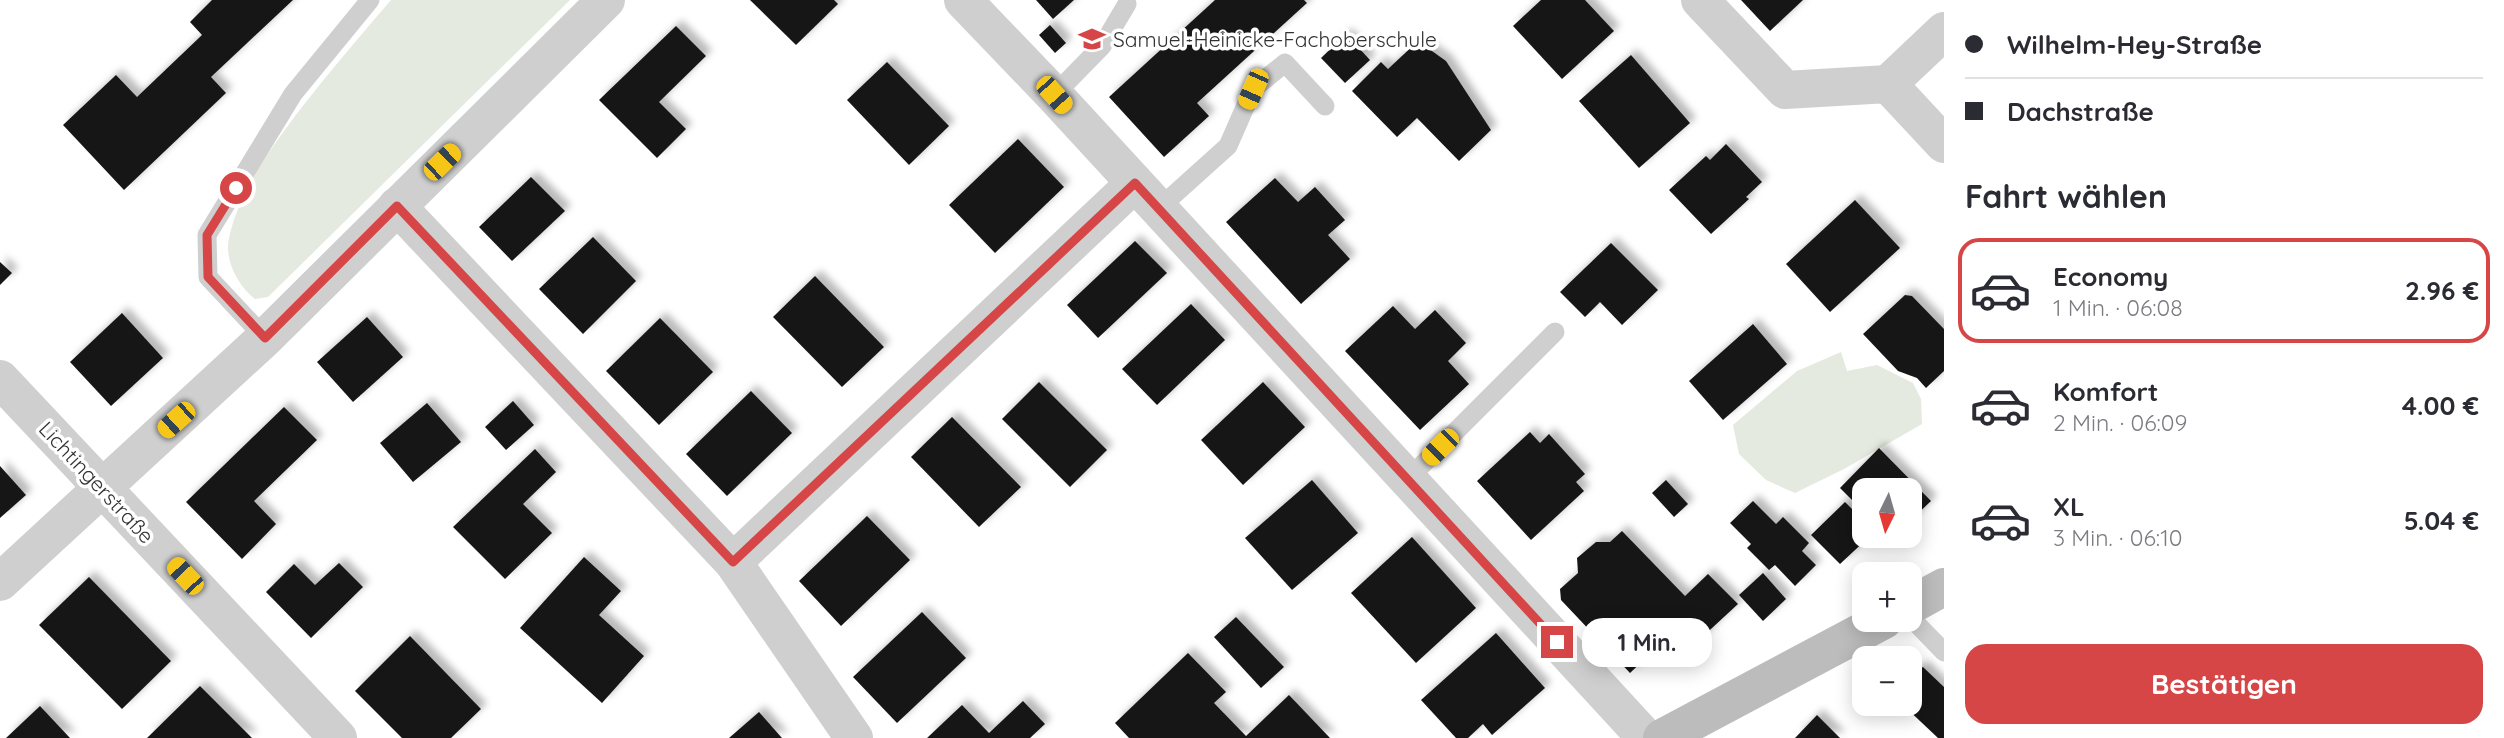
<!DOCTYPE html>
<html lang="de">
<meta charset="utf-8">
<style>
body{margin:0;font-family:Quicksand,sans-serif;background:#f2f2f3;color:#2b2b33;height:100vh;display:flex;flex-direction:column;font-size:26px;white-space:nowrap}
*{box-sizing:border-box;margin:0}
p{font-size:23px;color:#7c7c81}
.icon{flex:none;width:38px;height:38px;fill:none;stroke:currentColor;stroke-width:2;stroke-linecap:round;stroke-linejoin:round}
.map{position:relative;flex:1;overflow:hidden}
.panel{display:flex;flex-direction:column;background:#fff;width:560px}
.panel>*{flex:none}
.hud{display:grid;align-content:center;height:154px;padding:0 21px;background:#fff}
.needle{width:46px;rotate:185deg}
.tools{position:absolute;left:1852px;top:478px;display:grid;gap:14px}
.tools a{display:grid;place-items:center;width:70px;height:70px;border-radius:14px;background:#fff;box-shadow:0 4px 18px #0003;font-size:35px}
.end{position:absolute;width:32px;height:32px;margin:-16px;border:9px solid #d74647;background:#fff;box-shadow:0 0 0 4px #fff}
.from{border-radius:50%}
.bubble{position:absolute;height:49px;border-radius:21px;background:#fff;box-shadow:0 4px 18px #0003;font-size:23px;font-weight:800;line-height:49px;text-align:center}
.car{position:absolute;width:21px;height:42px;margin:-21px -10px;border-radius:9px;box-shadow:0 0 5px 2px #0007;background:linear-gradient(#f5c518 24%,#345 0 40%,#f5c518 0 76%,#345 0 86%,#f5c518 0)}
.hud b{display:flex;align-items:center;gap:24px;height:66px;font-size:26px}
.hud b+b{border-top:2px solid #e1e1e2}
.hud i{width:18px;height:18px;background:#2b2b33}
ul{padding:0;list-style:none}
li{display:flex;align-items:center;gap:21px;height:105px;margin:0 14px 10px;padding:0 7px;border:4px solid transparent;border-radius:21px}
li div{flex:1}
li b{display:block;font-size:26px}
li em{font-style:normal;font-weight:800}
li.on{border-color:#d74647}
li>.icon{width:63px;height:63px;stroke-width:1.5}
h2{padding:0 21px;font-size:32px;line-height:84px}
.cta{display:flex;gap:14px;margin-top:auto;padding:14px 21px}
.cta a{flex:1;height:80px;border-radius:21px;background:#d74647;color:#fff;font-size:28px;font-weight:800;line-height:80px;text-align:center}
main{display:flex;flex:1;min-height:0}
.map>svg:first-child{display:block}
</style>
<main>
<div class="map">
<svg width="1944" height="738" viewBox="0 0 1944 738">
<defs>
<filter id="shadow"><feDropShadow dx="6" dy="-6" stdDeviation="3.5" flood-color="#0004"/></filter>
</defs>
<rect width="100%" height="100%" fill="#fff"/>
<g fill="#e4eadf">
<path d="M391,0h179l-302,297 -13,2c-17,-13 -31,-39 -26,-61 11,-50 43,-91 73,-131 29,-37 59,-72 89,-107z"/>
<path d="M1841,352l6,19 30,-6 36,18 8,16 1,25 -78,45 -49,24 -29,-13 -27,-26 -6,-29 64,-54z"/>
</g>
<g fill="#191919" filter="url(#shadow)">
<path d="M212,0h81l-82,77 15,16 -102,97 -61,-65 53,-50 21,22 65,-62 -12,-13z"/>
<path d="M750,0h84l4,4 -42,41z"/>
<path d="M1036,0h38l-21,19z"/>
<path d="M1215,0h89l3,3 -110,100 12,13 -45,41 -55,-60z"/>
<path d="M1541,0h44l29,31 -52,48 -49,-53z"/>
<path d="M1741,0h62l-33,31z"/>
<path d="M1050,25l16,18 -11,10 -16,-18z"/>
<path d="M676,26l30,30 -47,46 27,27 -29,29 -58,-58z"/>
<path d="M1346,34l24,26 -25,23 -24,-25z"/>
<path d="M1418,41l28,20 45,69 -32,31 -42,-43 -20,19 -45,-46 29,-29 7,7z"/>
<path d="M1631,55l59,68 -51,45 -60,-67z"/>
<path d="M887,62l62,64 -40,39 -62,-65z"/>
<path d="M1018,139l46,48 -69,66 -46,-48z"/>
<path d="M1726,144l36,38 -16,15 3,2 -38,35 -42,-44 37,-34 4,4z"/>
<path d="M531,177l34,34 -53,50 -33,-34z"/>
<path d="M1275,178l23,24 17,-15 30,33 -17,15 22,24 -49,45 -75,-82z"/>
<path d="M1855,200l45,48 -70,64 -44,-48z"/>
<path d="M593,237l43,44 -53,53 -44,-45z"/>
<path d="M1135,241l32,32 -69,65 -31,-33z"/>
<path d="M1611,243l47,47 -36,35 -22,-23 -15,15 -25,-25z"/>
<path d="M0,262l12,11 -12,12z"/>
<path d="M815,276l69,71 -42,40 -69,-70z"/>
<path d="M1905,295l7,1 32,33v42l-18,17 -9,-10 -19,-7 -35,-37z"/>
<path d="M1191,304l34,36 -68,65 -35,-36z"/>
<path d="M1393,306l22,23 20,-19 31,33 -18,18 21,23 -49,46 -75,-79z"/>
<path d="M122,313l41,45 -52,48 -41,-44z"/>
<path d="M367,317l36,40 -50,45 -36,-40z"/>
<path d="M660,318l53,54 -54,53 -53,-54z"/>
<path d="M1753,324l34,40 -64,56 -34,-39z"/>
<path d="M1039,382l68,68 -37,37 -68,-68z"/>
<path d="M1263,382l42,45 -62,58 -42,-45z"/>
<path d="M751,391l41,42 -65,63 -41,-42z"/>
<path d="M513,401l21,24 -28,25 -21,-23z"/>
<path d="M427,403l34,39 -48,40 -33,-39z"/>
<path d="M284,407l33,33 -63,61 22,23 -34,35 -56,-57z"/>
<path d="M952,417l69,70 -42,40 -68,-70z"/>
<path d="M1530,432l10,11 9,-9 36,40 -9,8 8,9 -53,49 -54,-59z"/>
<path d="M1879,448l52,53 -22,21v-32h-45v22l-24,-24z"/>
<path d="M535,449l21,23 -33,32 29,29 -47,46 -52,-52z"/>
<path d="M0,466l26,29 -26,23z"/>
<path d="M1312,480l46,53 -66,57 -47,-52z"/>
<path d="M1666,480l22,24 -14,13 -22,-24z"/>
<path d="M1753,501l23,23 7,-7 26,26 -7,8 14,14 -21,21 -20,-21 -6,5 -22,-22 4,-4 -21,-21z"/>
<path d="M1845,502l19,19v15h6l-30,28 -29,-29z"/>
<path d="M867,516l43,44 -69,66 -42,-45z"/>
<path d="M1622,531l63,65 23,-22 30,30 -66,61 -16,-1 -7,-9 -19,18 -69,-73 -1,-11 18,-16 -1,-15 19,-16h14z"/>
<path d="M1412,537l64,71 -60,55 -65,-70z"/>
<path d="M584,557l37,34 -22,24 45,41 -42,47 -82,-75z"/>
<path d="M339,563l24,24 -52,51 -45,-46 28,-28 21,21z"/>
<path d="M1763,573l23,26 -23,22 -24,-26z"/>
<path d="M89,577l82,84 -49,48 -83,-84z"/>
<path d="M922,612l44,46 -69,65 -44,-46z"/>
<path d="M1236,617l48,50 -23,21 -47,-51z"/>
<path d="M1496,633l49,55 -53,47 -9,-11 -15,14h-12l-35,-38z"/>
<path d="M410,636l71,73 -30,29h-49l-47,-47z"/>
<path d="M1188,653l38,39 -12,11 32,33 43,-41 41,43h-201l-14,-15z"/>
<path d="M1923,667l21,20v51h-6l-36,-34h7v-29z"/>
<path d="M200,686l52,52h-105z"/>
<path d="M1023,701l22,23 -15,14h-103l35,-33 27,28z"/>
<path d="M40,706l30,32h-64z"/>
<path d="M759,712l23,26h-53z"/>
<path d="M1817,715l23,23h-45z"/>
</g>
<g fill="none" stroke-linecap="round" stroke-linejoin="round">
<g stroke="#cfcfcf" stroke-width="19">
<path d="M1054,95l48,-49 25,-42"/>
<path d="M1158,209l70,-63 25,-57 32,-26 40,43"/>
<path d="M265,338l-57,-61 -1,-42 86,-141 77,-94"/>
<path d="M1407,480l148,-148"/>
<path d="M1909,616l35,36"/>
</g>
<g stroke="#cfcfcf" stroke-width="38">
<path d="M963,0l91,95 592,643"/>
<path d="M1700,0l85,90 103,-6 56,60"/>
<path d="M1888,84l56,-53"/>
<path d="M397,206l336,356 121,176"/>
<path d="M0,379l338,359"/>
<path d="M733,562l402,-379"/>
<path d="M0,582l265,-244 341,-338"/>
</g>
<g stroke="#bcbcbc" stroke-width="38">
<path d="M1909,606l35,-19"/>
<path d="M1662,738l222,-118"/>
</g>
</g>
<g fill="none" stroke-linecap="round" stroke-linejoin="round">
<path stroke="#d74647" stroke-width="9" d="M236,188l-29,47 1,42 57,61 132,-132 336,356 402,-379 422,459"/>
</g>
<defs>
<symbol id="school-bare" viewBox="-9 -9 18 18"><path d="M0-5L7-2L0 1L-7-2ZM-4 1L0 2.5L4 1V4Q0 6-4 4Z" fill="#d74647" stroke="#fff" stroke-width="2.5" paint-order="stroke"/></symbol>
</defs>
<g fill-rule="evenodd">
<use href="#school-bare" x="1073" y="20" width="38" height="38"/>
</g>
<g text-anchor="middle" dominant-baseline="central" stroke-width="7" stroke-linejoin="round" paint-order="stroke">
<g font-size="21" fill="#323232" stroke="#fff" text-anchor="start">
<text x="1113" y="39">Samuel-Heinicke-Fachoberschule</text>
</g>
<g font-size="21" fill="#323232" stroke="#fff">
<text transform="translate(97 482) rotate(47)">Lichtingerstraße</text>
</g>
</g>
</svg>
<div class="tools">
<a><svg class="needle" viewBox="-14 -14 28 28"><path d="M0-13l5 13h-10z" fill="#e53935"/><path d="M0 13l5-13h-10z" fill="#7c7c81"/></svg></a>
<a>+</a>
<a>−</a>
</div>
<i class="end from" style="left:236px;top:188px"></i>
<i class="end" style="left:1557px;top:642px"></i>
<div class="bubble" style="left:1582px;top:618px;width:130px">1 Min.</div>
<i class="car" style="left:1253px;top:89px;rotate:204deg"></i>
<i class="car" style="left:1054px;top:95px;rotate:138deg"></i>
<i class="car" style="left:442px;top:162px;rotate:46deg"></i>
<i class="car" style="left:176px;top:420px;rotate:228deg"></i>
<i class="car" style="left:1440px;top:447px;rotate:225deg"></i>
<i class="car" style="left:185px;top:576px;rotate:317deg"></i>
</div>
<section class="panel">
<div class="hud">
<b><i class="from"></i>Wilhelm-Hey-Straße</b>
<b><i></i>Dachstraße</b>
</div>
<h2>Fahrt wählen</h2>
<ul>
<li class="on"><svg class="icon" aria-label="car" viewBox="0 0 24 24"><path d="M5 17H2v-5l4-1 3-4h7l3 4 3 1v5h-3M9 17h6M6 11h13"/><circle cx="7" cy="17" r="2"/><circle cx="17" cy="17" r="2"/></svg><div><b>Economy</b><p>1 Min. · 06:08</p></div><em>2.96 €</em></li>
<li><svg class="icon" aria-label="car" viewBox="0 0 24 24"><path d="M5 17H2v-5l4-1 3-4h7l3 4 3 1v5h-3M9 17h6M6 11h13"/><circle cx="7" cy="17" r="2"/><circle cx="17" cy="17" r="2"/></svg><div><b>Komfort</b><p>2 Min. · 06:09</p></div><em>4.00 €</em></li>
<li><svg class="icon" aria-label="car" viewBox="0 0 24 24"><path d="M5 17H2v-5l4-1 3-4h7l3 4 3 1v5h-3M9 17h6M6 11h13"/><circle cx="7" cy="17" r="2"/><circle cx="17" cy="17" r="2"/></svg><div><b>XL</b><p>3 Min. · 06:10</p></div><em>5.04 €</em></li>
</ul>
<div class="cta"><a>Bestätigen</a></div>
</section>
</main>
